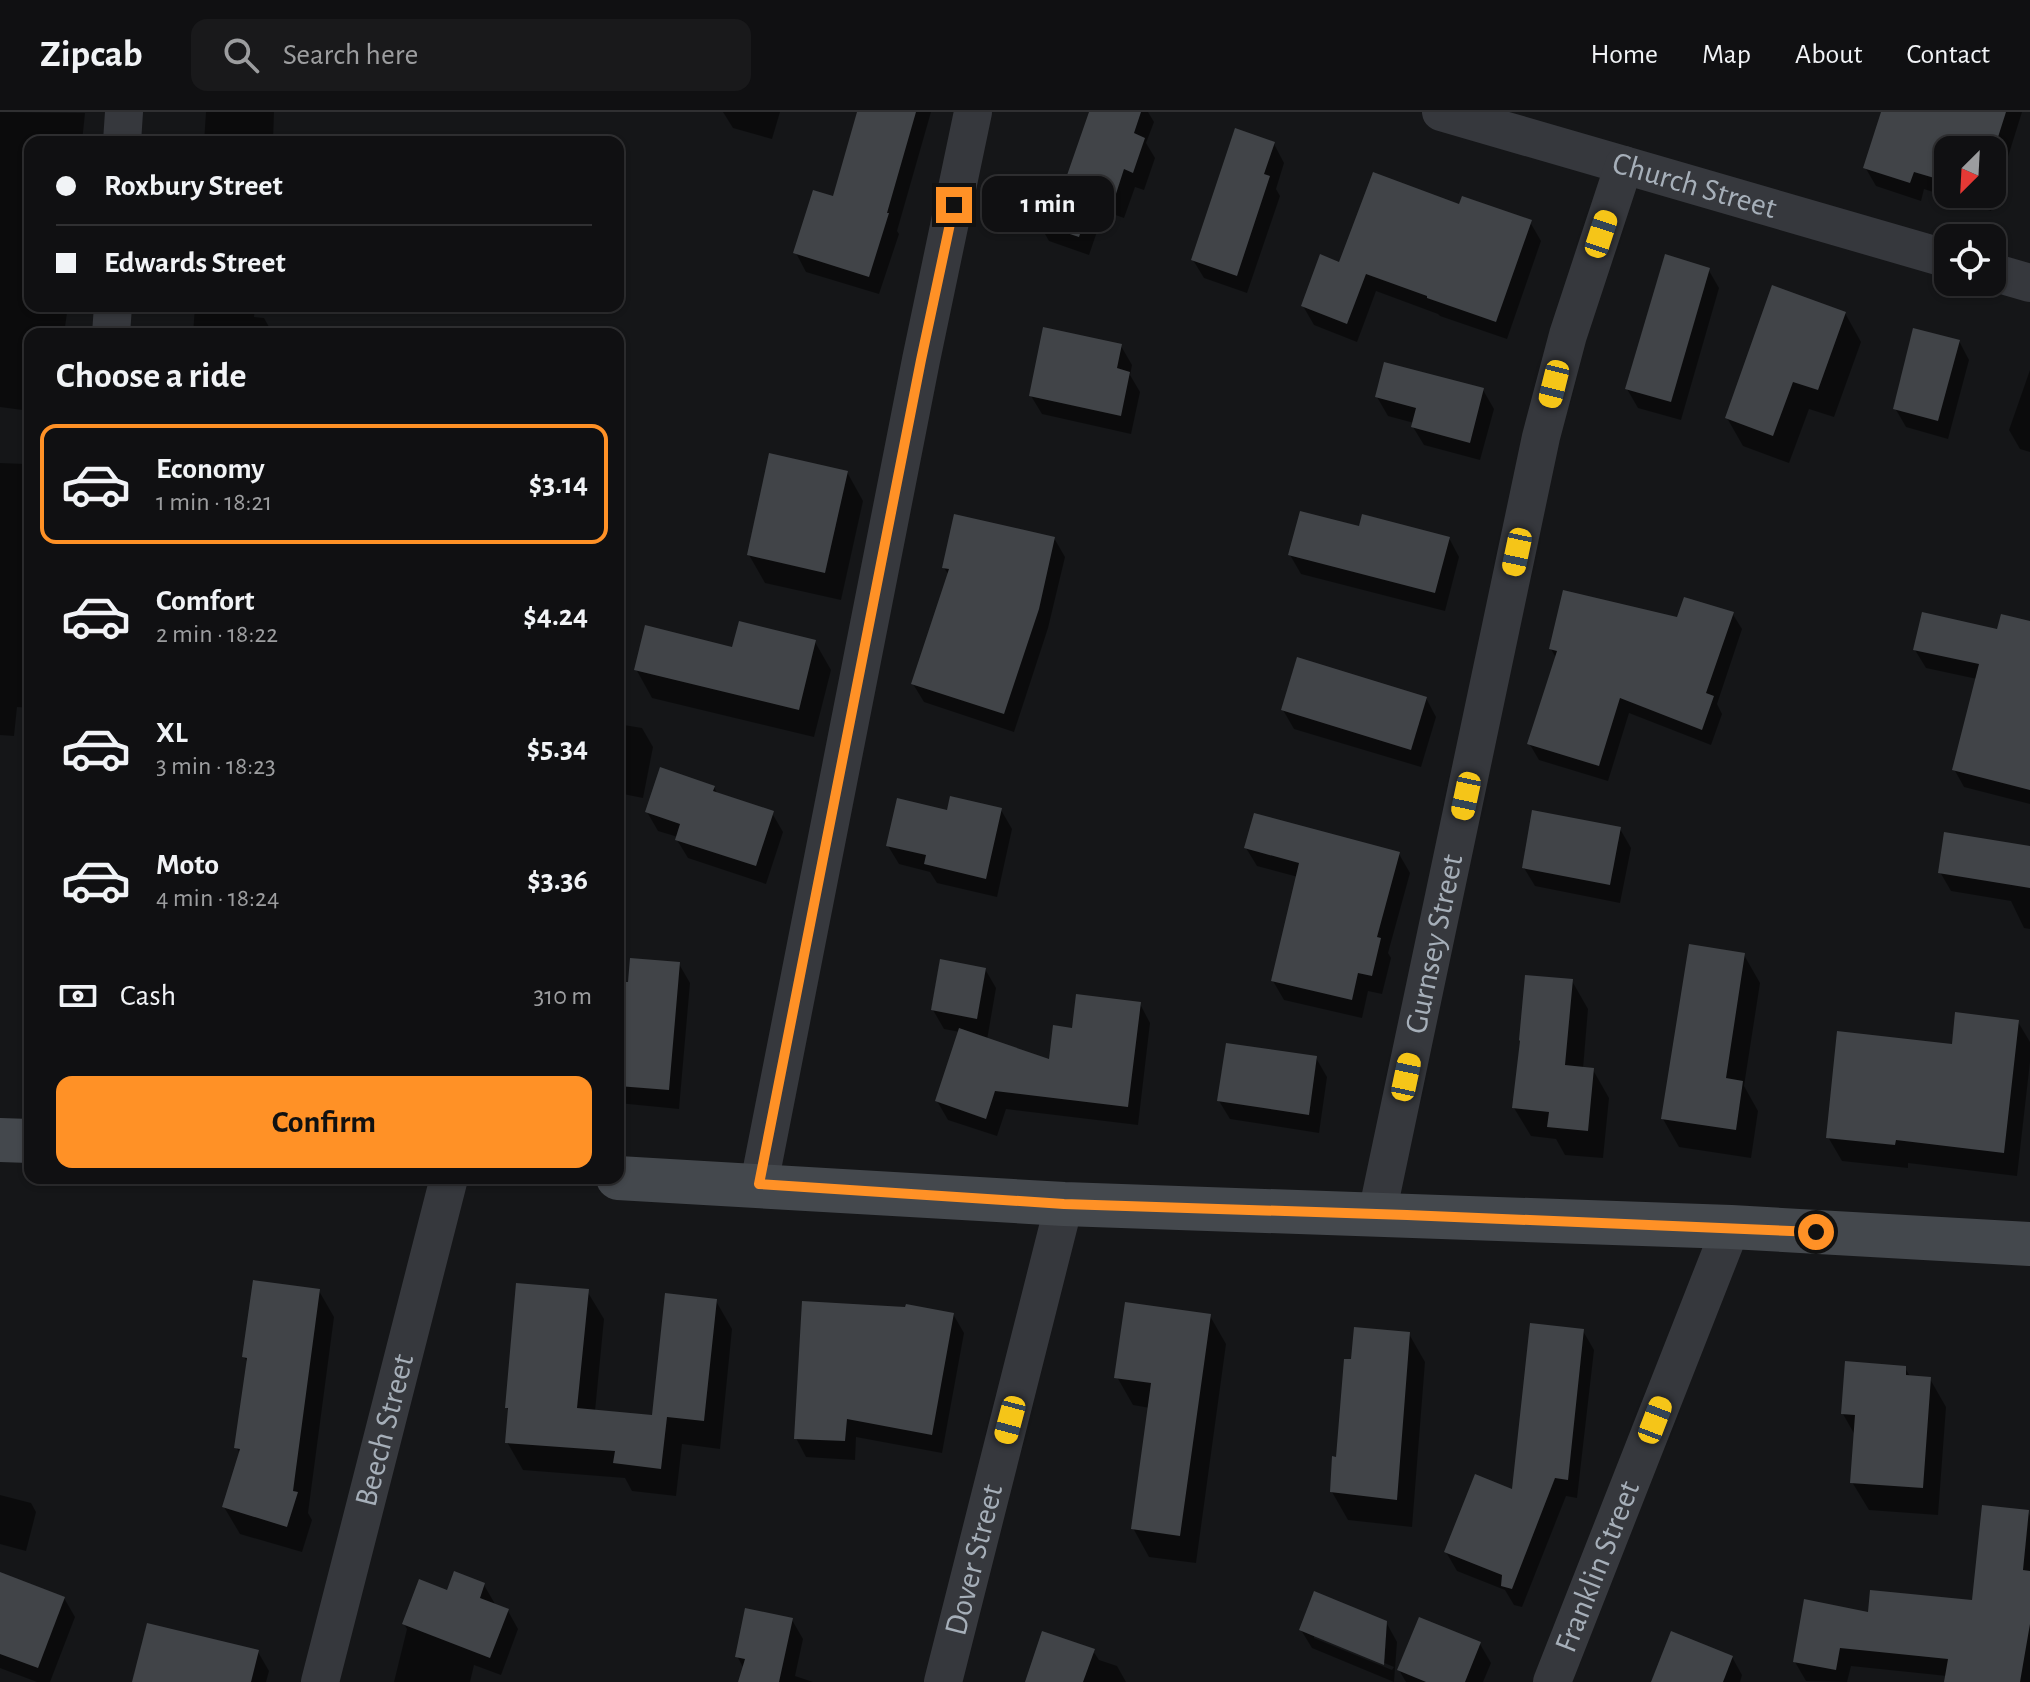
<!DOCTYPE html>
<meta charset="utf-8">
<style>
body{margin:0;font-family:"Alegreya Sans",sans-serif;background:#19191b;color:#f1f3f6;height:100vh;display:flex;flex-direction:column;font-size:30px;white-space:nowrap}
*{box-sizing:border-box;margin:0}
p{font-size:26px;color:#9c9d9f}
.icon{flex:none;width:44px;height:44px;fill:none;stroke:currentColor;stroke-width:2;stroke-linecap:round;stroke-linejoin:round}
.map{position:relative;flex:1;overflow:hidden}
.sheet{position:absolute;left:24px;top:216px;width:600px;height:856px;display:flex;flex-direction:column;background:#101012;border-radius:16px;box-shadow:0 2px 6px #0004,0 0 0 2px #303032}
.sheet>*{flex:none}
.banner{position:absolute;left:24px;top:24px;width:600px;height:176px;border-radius:16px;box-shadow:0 2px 6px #0004,0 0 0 2px #303032;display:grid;align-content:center;height:176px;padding:0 32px;background:#101012}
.needle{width:52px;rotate:204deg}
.fabs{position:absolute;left:1934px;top:24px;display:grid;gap:16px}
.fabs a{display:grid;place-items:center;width:72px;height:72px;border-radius:16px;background:#101012;box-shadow:0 2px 6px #0004,0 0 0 2px #303032;font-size:40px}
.end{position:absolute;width:36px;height:36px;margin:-18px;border:10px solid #ff9126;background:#111;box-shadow:0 0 0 4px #111}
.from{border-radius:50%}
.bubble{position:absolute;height:56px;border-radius:16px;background:#101012;box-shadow:0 2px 6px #0004,0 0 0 2px #303032;font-size:26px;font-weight:700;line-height:56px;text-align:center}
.car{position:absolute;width:24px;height:48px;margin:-24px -12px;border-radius:10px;box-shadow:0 0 6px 2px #0007;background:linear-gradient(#f5c518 24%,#345 0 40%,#f5c518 0 76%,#345 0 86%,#f5c518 0)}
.banner b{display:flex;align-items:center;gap:28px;height:76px;font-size:30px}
.banner b+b{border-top:2px solid #303032}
.banner i{width:20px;height:20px;background:#f1f3f6}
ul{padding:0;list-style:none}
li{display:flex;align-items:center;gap:24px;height:120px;margin:0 16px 12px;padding:0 16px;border:4px solid transparent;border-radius:16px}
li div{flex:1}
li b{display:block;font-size:30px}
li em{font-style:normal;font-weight:700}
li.on{border-color:#ff9126}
li>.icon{width:72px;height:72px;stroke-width:1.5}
h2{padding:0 32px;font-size:36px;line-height:96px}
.pay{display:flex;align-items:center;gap:20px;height:88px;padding:0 32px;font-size:30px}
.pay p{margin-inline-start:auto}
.action{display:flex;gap:16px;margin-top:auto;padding:16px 32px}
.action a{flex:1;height:92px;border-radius:16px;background:#ff9126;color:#111;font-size:32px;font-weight:700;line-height:92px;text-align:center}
header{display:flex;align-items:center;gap:48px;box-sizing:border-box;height:112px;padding:0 40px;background:#101012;border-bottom:2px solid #303032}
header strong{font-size:38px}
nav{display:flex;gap:44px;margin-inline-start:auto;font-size:28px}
.search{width:560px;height:72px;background:#19191b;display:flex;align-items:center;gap:20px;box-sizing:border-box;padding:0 28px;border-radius:16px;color:#9c9d9f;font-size:30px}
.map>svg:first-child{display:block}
</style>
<header>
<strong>Zipcab</strong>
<div class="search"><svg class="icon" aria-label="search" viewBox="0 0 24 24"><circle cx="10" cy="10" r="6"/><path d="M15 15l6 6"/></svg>Search here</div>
<nav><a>Home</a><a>Map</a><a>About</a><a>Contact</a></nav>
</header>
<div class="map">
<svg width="2030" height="1570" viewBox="0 0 2030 1570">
<rect width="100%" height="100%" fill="#151618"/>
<g fill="#0007" fill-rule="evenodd">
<path d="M0,0l85,1 -3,29h-52v164h38l-4,28h-34v77l-30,-4z"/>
<path d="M206,0h68l-1,30h-69z"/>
<path d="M723,0h57l-8,27 -39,-11z"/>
<path d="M859,0h72l-34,119 2,3 -20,60 -73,-22 -10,-19 39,-54z"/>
<path d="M1091,0h57l6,10 -8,21 9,15 -11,32 -9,-3 -11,31 -20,-7 -15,44 -40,-14 -11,-19 28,-39z"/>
<path d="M1883,0h139l-31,99 -67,-22 -3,12 -45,-15 -11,-19zM1948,38h44v44h-44z"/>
<path d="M1274,32l10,19 -8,26 4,7 -33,97 -43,-15 -11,-18z"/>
<path d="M1460,95l70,15 11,19 -34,98 -67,-23 -2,-2 -62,-23 -19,51 -43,-17 -11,-19 37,-42z"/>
<path d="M1708,157l11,19 -38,132 -43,-12 -11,-19z"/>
<path d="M195,194h60l-1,11 10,1 9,16h-80z"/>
<path d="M1845,201l16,29 -27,75 -25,-8 -20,54 -46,-17 -16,-28z"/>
<path d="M1959,229l10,19 -21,79 -42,-12 -11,-19z"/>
<path d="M1121,234l11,19 -2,10 10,17 -9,42 -89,-20 -11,-18z"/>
<path d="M2030,258v82l-10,-3 -11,-19z"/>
<path d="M1483,278l11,19 -14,51 -56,-15 -11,-18 1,-4 -26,-7 -11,-19z"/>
<path d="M0,351l26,1 4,7v237l-13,-1 -3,29 -14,-1z"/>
<path d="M847,360l16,29 -22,99 -76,-17 -16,-28z"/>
<path d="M1361,417l88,9 10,19 -14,54 -144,-37 -11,-19z"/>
<path d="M1054,426l11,19 -17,71 -34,104 -90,-30 -11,-18 36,-109 -5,-7z"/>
<path d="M1732,501l10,16 -25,75 5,10 -11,31 -82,-32 -21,68 -69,-21 -10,-17 27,-85 -5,-9 128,-30z"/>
<path d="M2030,511v181l-66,-17 -10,-18 23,-90 -51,-11 -11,-18z"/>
<path d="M815,530l16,28 -17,67 -162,-39 -16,-29 98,-20z"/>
<path d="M1426,586l10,19 -15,50 -127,-38 -11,-19z"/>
<path d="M618,612l24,4 11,19 -10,51 -25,-5z"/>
<path d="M714,675l4,8 54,18 11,19 -17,52 -78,-26 -11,-18 1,-3 -20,-6 -11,-19z"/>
<path d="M1001,698l11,19 -15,68 -60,-14 -7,-11 -31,-8 -11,-18 61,-34z"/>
<path d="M1620,717l11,19 -11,55 -85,-17 -11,-18z"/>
<path d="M1246,736l153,6 11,19 -22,80 3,5 -9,36 -14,-3 -6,27 -78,-18 -11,-19 25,-104 -41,-11z"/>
<path d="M2030,736v81l-6,-1 -13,-27 -60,-10 -11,-19z"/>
<path d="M1744,843l16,28 -16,103 14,25 -7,47 -72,-11 -16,-28z"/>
<path d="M679,852l11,19 -11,126 -61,-6v-119h12z"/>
<path d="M985,857l11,19 -9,52 64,21 23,-31 66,-26 10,19 -12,102 -132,-16 -9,27 -49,-16 -11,-19 23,-69 -16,-3 -11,-19z"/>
<path d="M1572,869l16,28 -5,60 10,1 16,28 -6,60 -38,-3 -9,-16 -25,-3 -17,-28z"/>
<path d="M2018,910l12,20v20l-13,114 -109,-13v5l-66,-7 -14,-24 125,-91z"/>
<path d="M1316,946l11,19 -8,56 -89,-14 -11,-18z"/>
<path d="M319,1179l15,26 -26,196 4,7 -10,32 -62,-18 -16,-27 17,-52 -5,-8 12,-84 -4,-6z"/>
<path d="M587,1179l17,28 -9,92 58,6 63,-116 16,28 -12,120 -38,-5 -6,52 -44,-5 -7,-13 -102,-8 -16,-28 3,-29 -3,-5z"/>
<path d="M907,1197l46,5 11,19 -22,120 -86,-16 -1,23 -49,-3 -10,-19z"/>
<path d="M1210,1204l16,28 -30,219 -47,-6 -16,-29 17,-120 -17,-3 -16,-28z"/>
<path d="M1583,1219l11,19 -17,148 -11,-2 -44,111 -8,-2 -9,-15 -48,-19 -11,-19 67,-60z"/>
<path d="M1409,1222l16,28 -13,165 -64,-7 -16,-28 21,-130z"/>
<path d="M1905,1256l6,10 19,1 16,28 -8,108 -69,-5 -17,-28 4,-45 -13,-23z"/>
<path d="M0,1383l31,8 5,9 -10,39 -26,-7z"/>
<path d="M2028,1400l2,4v166h-84l1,-6 -96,-10 -4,16 -41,-1 -11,-19 75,-48 104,-12z"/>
<path d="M0,1470l64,16 11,19 -25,65h-13l-37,-14z"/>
<path d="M484,1473l11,19 13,7 10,18 -17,46 -27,-10 -4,17h-76l13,-53 -3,-5 44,-32z"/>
<path d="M792,1508l11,19 -8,37 18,6h-73l4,-13 -7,-13z"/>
<path d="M1386,1510l11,20 -3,40 -82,-34 -11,-18zM1314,1522l80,33 -2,3 -78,-32z"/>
<path d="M1480,1532l11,19 -8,19h-77l-7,-12z"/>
<path d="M1093,1539l6,9 18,6 9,16h-99z"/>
<path d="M258,1540l11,19 -3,11h-130z"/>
<path d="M1732,1545l10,18 -2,7h-87z"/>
</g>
<g fill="#414448">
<path d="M857,0h59l-29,101h2l-20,64 -76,-24 20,-63 20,6z"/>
<path d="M1089,0h52l-7,21 11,5 -12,35 -9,-4 -10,31 -21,-6 -14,43 -43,-14 16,-47 13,5z"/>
<path d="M1881,0h125l-14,44v-6h-44v32l-34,-10 -4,11 -47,-15z"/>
<path d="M1235,16l40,14 -11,32 6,2 -33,100 -46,-16z"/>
<path d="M1373,60l86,32 3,-8 70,24 -36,102 -69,-24v-2l-61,-22 -19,50 -46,-18 19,-52 19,8z"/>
<path d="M1665,142l45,14 -39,134 -46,-13z"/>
<path d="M1772,173l74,27 -28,78 -25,-8 -20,54 -48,-18z"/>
<path d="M1043,215l79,17 -5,24 13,4 -9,44 -92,-20z"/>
<path d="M1913,216l47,12 -22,81 -45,-12z"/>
<path d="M1384,250l100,26 -14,55 -59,-16 5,-19 -41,-11z"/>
<path d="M769,341l79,18 -23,102 -78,-18z"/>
<path d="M1300,399l59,15 3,-12 88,23 -15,56 -147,-38z"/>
<path d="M954,402l101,23 -16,72 -35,105 -93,-30 38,-115 -7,-1z"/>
<path d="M1563,478l114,27 7,-20 50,15 -28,81 8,3 -12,34 -82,-32 -21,68 -72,-22 30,-93 -8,-2z"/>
<path d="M1922,500l75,17 4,-15 29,7v169l-78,-20 27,-106 -66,-14z"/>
<path d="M739,509l77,19 -17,70 -165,-40 11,-45 87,22z"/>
<path d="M1297,545l130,40 -16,53 -130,-40z"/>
<path d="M660,655l55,19 -2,5 61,20 -18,55 -81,-26 5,-16 -35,-12z"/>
<path d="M950,684l52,12 -16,71 -62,-15 2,-9 -40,-9 11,-48 50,12z"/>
<path d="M1532,698l89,17 -11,58 -88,-17z"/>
<path d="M1254,701l146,39 -23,85 4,1 -9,38 -14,-3 -6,27 -81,-19 28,-118 -55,-15z"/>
<path d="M1944,720l86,14v42l-92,-15z"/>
<path d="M1689,832l56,9 -19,125 17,3 -7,49 -75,-11z"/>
<path d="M630,846l50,4 -11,128 -51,-4v-104h10z"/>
<path d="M940,847l46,9 -9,51 -46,-9z"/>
<path d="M1525,863l48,4 -8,86 29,3 -6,63 -41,-4 2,-15 -37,-4 8,-67 -1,-1z"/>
<path d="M1076,882l65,8 -13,105 -133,-16 -9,28 -51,-18 24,-73 90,31 4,-34 19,3z"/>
<path d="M1955,900l64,8 -15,133 -108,-13 -1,5 -69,-7 11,-107 115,13z"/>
<path d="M1226,931l91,13 -8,59 -92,-14z"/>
<path d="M253,1168l67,9 -27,202 5,1 -11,35 -65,-20 18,-58 -6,-1 13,-90 -5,-1z"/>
<path d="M516,1171l73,6 -12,119 75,7 13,-122 52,6 -13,122 -37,-4 -6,52 -48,-6 2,-12 -110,-8 3,-35h-3z"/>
<path d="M802,1189l103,6 1,-3 48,9 -22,122 -85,-16 -2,22 -51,-2z"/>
<path d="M1125,1190l86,12 -31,222 -49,-7 20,-146 -37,-5z"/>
<path d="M1530,1211l54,6 -16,151 -13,-2 -43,111 -11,-3 1,-11 -58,-23 31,-78 37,15z"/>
<path d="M1354,1215l56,5 -13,168 -67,-8 2,-36 4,1 8,-98h7z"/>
<path d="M1845,1249l61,5v9l25,2 -8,111 -73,-5 5,-68 -14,-1z"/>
<path d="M1982,1393l47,5 -6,60 7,1v53l-10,58h-76l4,-23 -108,-11 -4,22 -43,-8 11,-63 64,13 2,-22 102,10z"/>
<path d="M454,1459l31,12 -5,15 29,11 -19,49 -88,-34 17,-45 28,11z"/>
<path d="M0,1460l65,25 -27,71 -38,-14z"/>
<path d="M1314,1479l73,30 -3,44 -85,-35z"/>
<path d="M745,1496l48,10 -14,64h-41l7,-23 -10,-2z"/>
<path d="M1419,1505l62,25 -16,40h-39l-29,-12z"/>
<path d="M147,1511l112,27 -8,32h-119z"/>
<path d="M1042,1519l53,18 -12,33h-58z"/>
<path d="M1671,1519l62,25 -10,26h-72z"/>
</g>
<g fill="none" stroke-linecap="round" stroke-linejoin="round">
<g stroke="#36383d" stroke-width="38">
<path id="s1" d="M1441,0l507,147"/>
<path d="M122,30l2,-30"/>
<path d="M1992,160l38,11"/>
<path d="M111,222l2,-28"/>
<path d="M759,1072l162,-824 52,-248"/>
<path id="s2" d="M1377,1102l164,-777 27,-102 56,-170"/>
<path id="s3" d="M320,1570l129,-504"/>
<path id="s4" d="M943,1570l121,-478"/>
<path id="s5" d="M1552,1570l179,-455"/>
</g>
<g stroke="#44484d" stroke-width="44">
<path d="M0,1028l30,1"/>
<path d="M618,1066l446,26 667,23 299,17"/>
</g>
</g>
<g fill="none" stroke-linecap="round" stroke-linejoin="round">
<path stroke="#ff9126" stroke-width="10" d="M954,93l-33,155 -162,824 305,20 343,11 409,17"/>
</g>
<g text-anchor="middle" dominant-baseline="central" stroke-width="7" stroke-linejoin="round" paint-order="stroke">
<g font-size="32" fill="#a6afb9" stroke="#101113">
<text stroke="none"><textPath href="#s1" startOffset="264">Church Street</textPath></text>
<text stroke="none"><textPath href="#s2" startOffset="276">Gurnsey Street</textPath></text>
<text stroke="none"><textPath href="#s3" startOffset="260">Beech Street</textPath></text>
<text stroke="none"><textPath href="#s4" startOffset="126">Dover Street</textPath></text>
<text stroke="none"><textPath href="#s5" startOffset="124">Franklin Street</textPath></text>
</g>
</g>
</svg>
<div class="fabs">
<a><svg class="needle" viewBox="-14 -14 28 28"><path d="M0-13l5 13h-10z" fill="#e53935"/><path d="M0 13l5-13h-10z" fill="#9c9d9f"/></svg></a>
<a><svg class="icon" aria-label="locate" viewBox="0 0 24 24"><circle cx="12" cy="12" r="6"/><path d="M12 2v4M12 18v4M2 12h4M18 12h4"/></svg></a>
</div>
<i class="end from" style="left:1816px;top:1120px"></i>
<i class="end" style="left:954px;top:93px"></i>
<div class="bubble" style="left:982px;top:64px;width:132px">1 min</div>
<i class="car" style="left:1601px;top:122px;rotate:18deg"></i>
<i class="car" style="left:1554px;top:272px;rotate:194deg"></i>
<i class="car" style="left:1517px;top:440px;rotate:192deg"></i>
<i class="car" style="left:1466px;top:684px;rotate:192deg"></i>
<i class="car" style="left:1406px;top:965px;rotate:12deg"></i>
<i class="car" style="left:1010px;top:1308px;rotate:195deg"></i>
<i class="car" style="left:1655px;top:1308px;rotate:21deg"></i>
<div class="banner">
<b><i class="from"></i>Roxbury Street</b>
<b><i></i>Edwards Street</b>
</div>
<section class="sheet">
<h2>Choose a ride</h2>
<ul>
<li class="on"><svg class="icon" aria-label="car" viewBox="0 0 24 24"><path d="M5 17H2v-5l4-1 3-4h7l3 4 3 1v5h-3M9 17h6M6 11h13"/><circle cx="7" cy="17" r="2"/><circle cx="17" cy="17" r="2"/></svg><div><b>Economy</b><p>1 min · 18:21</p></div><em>$3.14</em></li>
<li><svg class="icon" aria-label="car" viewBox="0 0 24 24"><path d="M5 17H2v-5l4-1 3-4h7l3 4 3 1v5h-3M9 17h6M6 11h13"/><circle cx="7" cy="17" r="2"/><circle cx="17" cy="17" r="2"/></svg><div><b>Comfort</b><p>2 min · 18:22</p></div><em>$4.24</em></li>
<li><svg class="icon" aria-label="car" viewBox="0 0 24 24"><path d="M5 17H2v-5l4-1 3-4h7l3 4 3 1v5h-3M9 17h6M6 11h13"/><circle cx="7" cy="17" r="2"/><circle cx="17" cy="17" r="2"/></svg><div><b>XL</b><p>3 min · 18:23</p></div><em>$5.34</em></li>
<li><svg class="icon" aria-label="car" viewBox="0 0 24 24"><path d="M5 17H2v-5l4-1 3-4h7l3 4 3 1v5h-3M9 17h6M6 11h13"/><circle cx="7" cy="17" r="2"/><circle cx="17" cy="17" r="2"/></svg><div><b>Moto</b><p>4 min · 18:24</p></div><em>$3.36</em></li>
</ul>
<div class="pay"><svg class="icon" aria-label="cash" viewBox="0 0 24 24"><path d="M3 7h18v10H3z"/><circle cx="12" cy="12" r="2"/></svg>Cash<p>310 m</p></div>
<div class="action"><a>Confirm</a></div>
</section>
</div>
